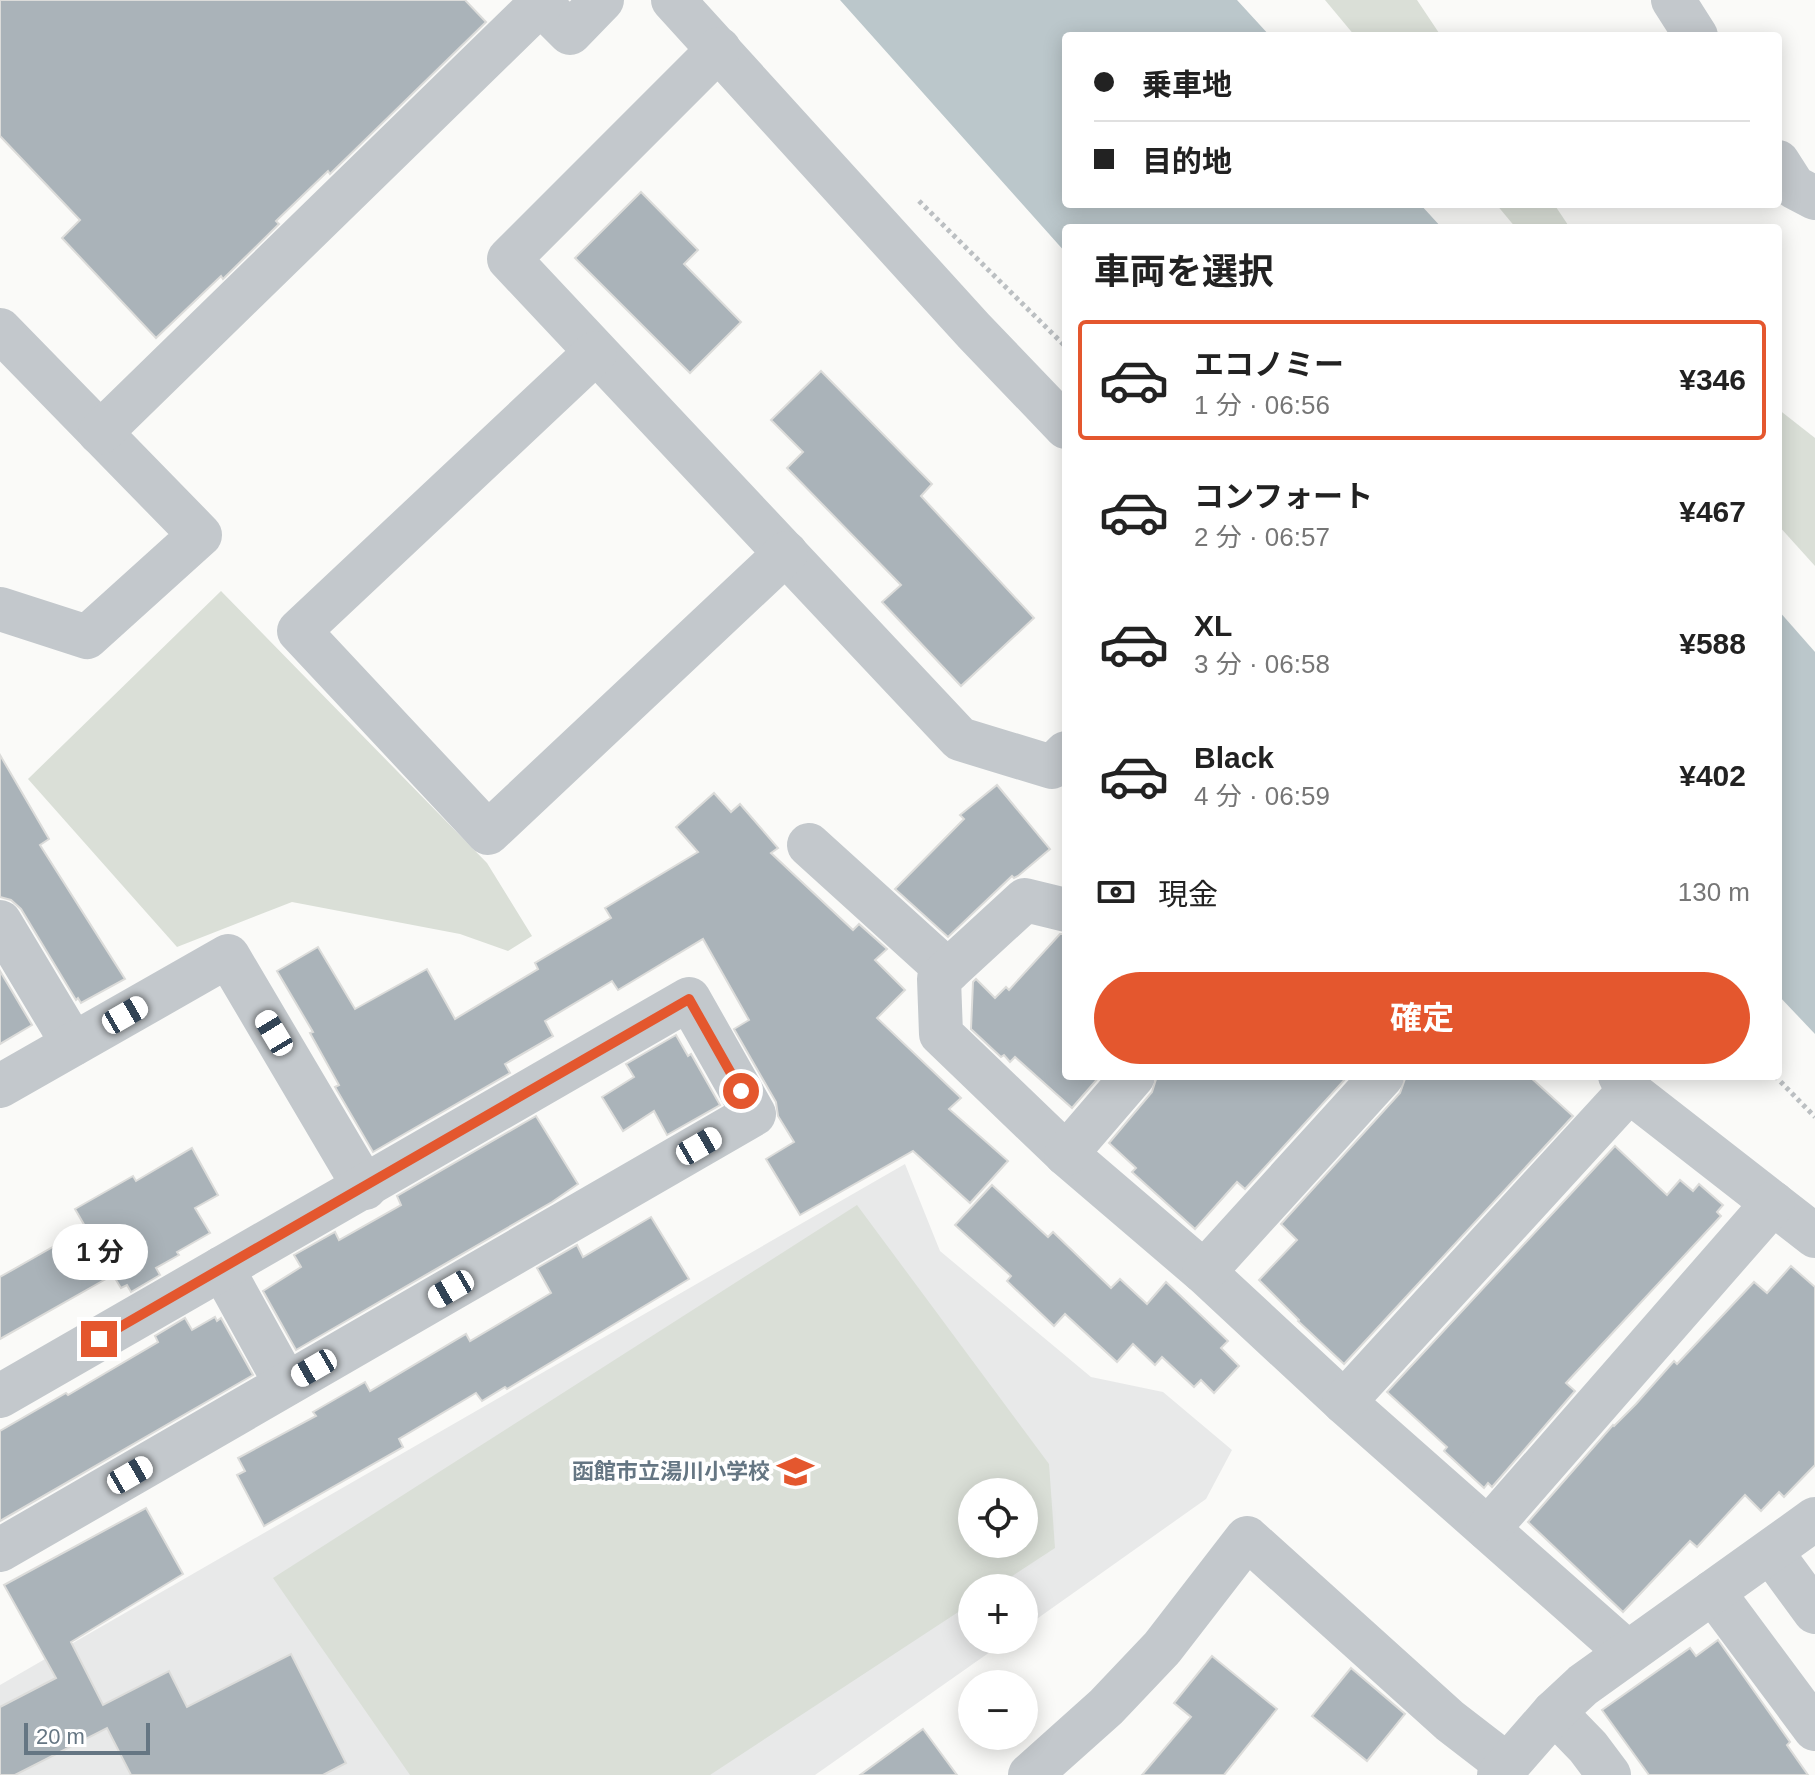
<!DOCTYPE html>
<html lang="ja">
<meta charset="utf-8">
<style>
body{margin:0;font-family:Arial,"Noto Sans JP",sans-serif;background:#f6f6f6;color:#222;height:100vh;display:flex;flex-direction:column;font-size:30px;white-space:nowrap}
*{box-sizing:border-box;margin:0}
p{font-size:26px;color:#767676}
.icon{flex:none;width:44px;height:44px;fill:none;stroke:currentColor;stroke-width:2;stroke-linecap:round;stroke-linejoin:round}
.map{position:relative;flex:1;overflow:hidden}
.details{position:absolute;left:1062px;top:224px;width:720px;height:856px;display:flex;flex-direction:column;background:#fff;border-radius:8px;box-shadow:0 4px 20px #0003}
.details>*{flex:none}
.hud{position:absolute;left:1062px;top:32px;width:720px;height:176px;border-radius:8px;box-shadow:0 4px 20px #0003;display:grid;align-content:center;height:176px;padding:0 32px;background:#fff}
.controls{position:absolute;left:958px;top:1478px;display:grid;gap:16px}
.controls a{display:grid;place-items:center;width:80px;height:80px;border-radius:50%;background:#fff;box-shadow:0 4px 20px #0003;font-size:40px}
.scale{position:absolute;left:24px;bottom:20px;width:126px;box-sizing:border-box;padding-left:8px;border:4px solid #657683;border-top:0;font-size:22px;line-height:28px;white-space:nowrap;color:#657683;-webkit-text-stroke:6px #fff;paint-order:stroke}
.end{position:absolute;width:36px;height:36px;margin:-18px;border:10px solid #e4572e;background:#fff;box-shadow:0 0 0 4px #fff}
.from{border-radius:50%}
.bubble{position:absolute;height:56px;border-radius:28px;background:#fff;box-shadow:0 4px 20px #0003;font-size:26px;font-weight:700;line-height:56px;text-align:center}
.car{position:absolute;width:24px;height:48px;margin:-24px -12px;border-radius:10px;box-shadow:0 0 6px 2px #0007;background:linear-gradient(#fff 24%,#345 0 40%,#fff 0 76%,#345 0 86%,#fff 0)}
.hud b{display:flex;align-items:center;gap:28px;height:76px;font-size:30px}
.hud b+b{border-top:2px solid #e0e0e0}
.hud i{width:20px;height:20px;background:#222}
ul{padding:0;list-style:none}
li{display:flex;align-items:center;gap:24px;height:120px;margin:0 16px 12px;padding:0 16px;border:4px solid transparent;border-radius:8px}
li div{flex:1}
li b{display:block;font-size:30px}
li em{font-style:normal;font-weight:700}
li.on{border-color:#e4572e}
li>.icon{width:72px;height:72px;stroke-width:1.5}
h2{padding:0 32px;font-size:36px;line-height:96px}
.pay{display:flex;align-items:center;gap:20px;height:88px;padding:0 32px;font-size:30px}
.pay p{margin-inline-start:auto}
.cta{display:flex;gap:16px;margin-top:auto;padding:16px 32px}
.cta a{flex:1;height:92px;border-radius:48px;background:#e4572e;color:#fff;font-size:32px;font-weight:700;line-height:92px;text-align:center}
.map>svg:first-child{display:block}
</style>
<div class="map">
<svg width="1815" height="1775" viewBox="0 0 1815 1775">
<rect width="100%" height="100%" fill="#fafaf8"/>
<path fill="#e8e9e9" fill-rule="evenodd" d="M905,1164l35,87 151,126 72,15 69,58 -26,49 -182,129v-40h-52v52h35l-192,135h-815v-90zM972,1492h52v52h-52z"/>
<g fill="#dadfd7" fill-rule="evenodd">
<path d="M1325,0h92l24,36h-86z"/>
<path d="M1496,204h58l16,24h-54z"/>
<path d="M1778,409l37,29v128l-37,-41z"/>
<path d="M221,591l266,272 45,73 -24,15 -48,-17 -168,-32 -115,45 -149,-168z"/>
<path d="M857,1205l192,259 6,84 -61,40h-22v15l-262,172h-300l-137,-197zM972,1492h52v52h-52z"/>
</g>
<g fill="#bbc7cb">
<path d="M840,0h397l33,36h-204v168h354l22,24h-376v25z"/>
<path d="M1778,610l37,42v382l-37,-39z"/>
</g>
<g fill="#aab3b9" stroke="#dcdcda" stroke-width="2">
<path d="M0,0h465l21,22 -156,152 -2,-3 -52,50 3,3 -56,55 -2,-3 -65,62 -94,-100 18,-18 -80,-84z"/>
<path d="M641,192l57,58 -14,14 57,58 -51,51 -115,-115z"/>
<path d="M821,371l111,113 -11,12 113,122 -73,68 -79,-84 19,-17 -114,-117 16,-16 -32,-32z"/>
<path d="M0,755l49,84 -9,6 85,134 -44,24 -3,-5 -2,2 -55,-91 -10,-9 -11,-3z"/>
<path d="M997,785l53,64 -32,27 -4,2 -2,-2 -64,61 -53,-48 69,-70 -4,-4z"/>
<path d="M714,793l17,19 9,-8 38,44 -7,5 82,77 6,-6 28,25 -12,11 30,30 -28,28 84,80 -12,11 59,52 -38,42 -57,-52 -113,64 -34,-56 28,-17 -16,-26 -2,-14 -42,-73 15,-9 -46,-81 -85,51 -6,-9 -67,40 8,15 -48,28 5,9 -137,79 -38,-65 4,-2 -29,-52 3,-1 -36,-61 41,-24 37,62 72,-40 28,50 83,-50 -3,-6 76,-45 -6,-10 93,-56 -22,-25z"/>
<path d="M1060,934h6v142h34l-28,32 -57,-51 -5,5 -6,-7 -3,2 -30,-28 2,-47 3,-3 19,19 11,-11 3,3z"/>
<path d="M0,971l32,54 -32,19z"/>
<path d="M676,1035l12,21 3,-2 29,51 -53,30 -13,-24 -31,20 -21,-34 32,-20 -8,-13z"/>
<path d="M1157,1076h191l-103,113 -8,-7 -42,47 -63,-57 4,-4 -27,-25 43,-51z"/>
<path d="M1406,1076h123l44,40 -229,248 -46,-43 1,-1 -40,-40 38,-40 -16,-16 119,-131z"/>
<path d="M536,1116l42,68 -26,18 -256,148 -33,-59 38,-24 -7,-12 41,-23 4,8 62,-35 -4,-9z"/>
<path d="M1615,1146l52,49 13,-15 13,11 6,-7 24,21 -6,7 4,4 -155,167 9,8 -83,96 -4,-4 -4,5 -40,-37 3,-4 -60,-55z"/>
<path d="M192,1148l26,47 -23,13 15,25 -33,19 2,3 -23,13 4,7 -29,17 -4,-7 -6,3 -8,-13 -113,64v-62l86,-49 -11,-19 58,-33 3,5z"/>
<path d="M992,1185l56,52 5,-5 58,56 9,-9 27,25 19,-22 62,59 -7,7 18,18 -25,27 -13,-13 -7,7 -32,-30 -7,8 -22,-21 -16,18 -52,-48 -11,12 -47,-45 4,-5 -56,-51z"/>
<path d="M651,1217l38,62 -182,110 -2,-2 -23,14 -6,-8 -77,46 4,8 -139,79 -27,-51 8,-4 -7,-13 78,-42 -3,-4 52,-30 5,9 96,-57 4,7 81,-48 -14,-25 40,-23 6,12z"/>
<path d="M1791,1266l24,21v178l-31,32 -5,-5 -18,19 -16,-16 -48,52 -7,-6 -67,71 -95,-90 85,-97 1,1 22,-22 38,-43 3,3 77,-82 13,11z"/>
<path d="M215,1317l2,4 4,-3 32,57 -253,146v-90l66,-38 2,2 90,-53 -3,-6 30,-18 7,12z"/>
<path d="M146,1508l37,66 -112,68 32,63 66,-34 18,36 104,-53 55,109 -23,12h-192l-24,-47 -92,47h-15v-68l56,-29 -52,-93z"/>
<path d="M1718,1640l72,102 -3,3 21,30h-159l-47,-65 88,-62 6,8z"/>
<path d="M1212,1656l65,53 -53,66h-82l49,-58 -17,-14z"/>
<path d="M1351,1668l54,46 -38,47 -55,-45z"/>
<path d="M923,1729l34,46h-97z"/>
</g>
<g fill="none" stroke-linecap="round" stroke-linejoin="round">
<g stroke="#bbbfc2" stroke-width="5" stroke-dasharray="4 4" stroke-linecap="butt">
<path d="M919,201l147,146"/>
<path d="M1775,1076l40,41"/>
</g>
<g stroke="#c3c8cc" stroke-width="44">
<path d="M537,0l33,33 32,-33"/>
<path d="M673,0l301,331 92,96"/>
<path d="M1673,0l23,36"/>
<path d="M719,49l-210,210 451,480 92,28 14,-14"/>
<path d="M1778,162l16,25 21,11"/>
<path d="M0,330l200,205 -113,102 -87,-28"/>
<path d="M595,353l-296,278 189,202 298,-280"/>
<path d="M100,433l441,-430"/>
<path d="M809,845l139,126"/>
<path d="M1066,910l-41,-10 -86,79 2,55 125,120 138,118 140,130 283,250"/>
<path d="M0,922l73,122"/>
<path d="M1620,1076l9,15 186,145"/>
<path d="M0,1086l228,-130 137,232"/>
<path d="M1066,1154l67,-78"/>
<path d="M222,1268l64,116"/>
<path d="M1204,1272l178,-196"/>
<path d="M0,1396l689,-397 65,115 -754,436"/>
<path d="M1344,1402l285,-311"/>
<path d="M1488,1529l285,-326"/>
<path d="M1771,1552l44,60"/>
<path d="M1713,1592l102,137"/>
<path d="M1554,1712l34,35 21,28"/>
<path d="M1030,1775l76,-68 56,-59 85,-110 203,183 57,44"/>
<path d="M1499,1775l55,-63 29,-27 232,-166"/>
</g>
</g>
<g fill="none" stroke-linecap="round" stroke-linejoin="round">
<path stroke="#e4572e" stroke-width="10" d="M99,1339l590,-340 52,92"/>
</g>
<defs>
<symbol id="school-bare" viewBox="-9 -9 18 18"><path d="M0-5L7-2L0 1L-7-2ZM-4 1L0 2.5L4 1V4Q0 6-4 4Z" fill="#e4572e" stroke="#fff" stroke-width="2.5" paint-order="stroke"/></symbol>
</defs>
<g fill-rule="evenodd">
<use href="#school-bare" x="770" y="1446" width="51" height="51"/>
</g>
<g text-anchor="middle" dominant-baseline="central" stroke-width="8" stroke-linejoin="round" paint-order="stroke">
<g font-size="22" font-weight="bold" fill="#657683" stroke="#fff" text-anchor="end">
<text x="770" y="1471">函館市立湯川小学校</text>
</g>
</g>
</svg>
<div class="controls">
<a><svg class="icon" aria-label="locate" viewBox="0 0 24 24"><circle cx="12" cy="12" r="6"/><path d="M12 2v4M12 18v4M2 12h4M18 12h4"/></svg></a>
<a>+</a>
<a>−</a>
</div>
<div class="scale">20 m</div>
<i class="end from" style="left:741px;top:1091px"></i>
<i class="end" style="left:99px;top:1339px"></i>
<div class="bubble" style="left:52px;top:1224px;width:96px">1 分</div>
<i class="car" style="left:125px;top:1015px;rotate:60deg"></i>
<i class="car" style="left:274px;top:1033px;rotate:329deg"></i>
<i class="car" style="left:699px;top:1146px;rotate:60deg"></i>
<i class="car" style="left:451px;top:1289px;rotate:240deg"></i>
<i class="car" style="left:314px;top:1368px;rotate:240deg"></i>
<i class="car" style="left:130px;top:1475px;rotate:60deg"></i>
<div class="hud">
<b><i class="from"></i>乗車地</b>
<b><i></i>目的地</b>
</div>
<section class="details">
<h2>車両を選択</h2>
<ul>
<li class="on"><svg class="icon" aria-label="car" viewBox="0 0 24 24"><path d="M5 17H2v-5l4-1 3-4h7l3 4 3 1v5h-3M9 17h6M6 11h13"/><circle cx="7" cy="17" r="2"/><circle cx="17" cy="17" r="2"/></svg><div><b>エコノミー</b><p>1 分 · 06:56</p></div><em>¥346</em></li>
<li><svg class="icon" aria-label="car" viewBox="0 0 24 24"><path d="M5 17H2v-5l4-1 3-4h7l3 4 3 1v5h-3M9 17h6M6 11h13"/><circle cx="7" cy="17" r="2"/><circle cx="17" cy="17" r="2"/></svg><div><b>コンフォート</b><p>2 分 · 06:57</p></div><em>¥467</em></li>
<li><svg class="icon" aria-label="car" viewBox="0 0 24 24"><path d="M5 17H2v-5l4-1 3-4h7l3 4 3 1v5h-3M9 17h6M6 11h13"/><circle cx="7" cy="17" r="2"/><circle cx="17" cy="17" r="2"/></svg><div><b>XL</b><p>3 分 · 06:58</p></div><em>¥588</em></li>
<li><svg class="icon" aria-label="car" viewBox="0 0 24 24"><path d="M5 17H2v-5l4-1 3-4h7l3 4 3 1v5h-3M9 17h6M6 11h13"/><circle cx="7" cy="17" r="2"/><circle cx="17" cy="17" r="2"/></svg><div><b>Black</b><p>4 分 · 06:59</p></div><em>¥402</em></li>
</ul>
<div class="pay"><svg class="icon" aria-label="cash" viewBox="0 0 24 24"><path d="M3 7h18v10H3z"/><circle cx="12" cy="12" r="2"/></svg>現金<p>130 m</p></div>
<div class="cta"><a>確定</a></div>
</section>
</div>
